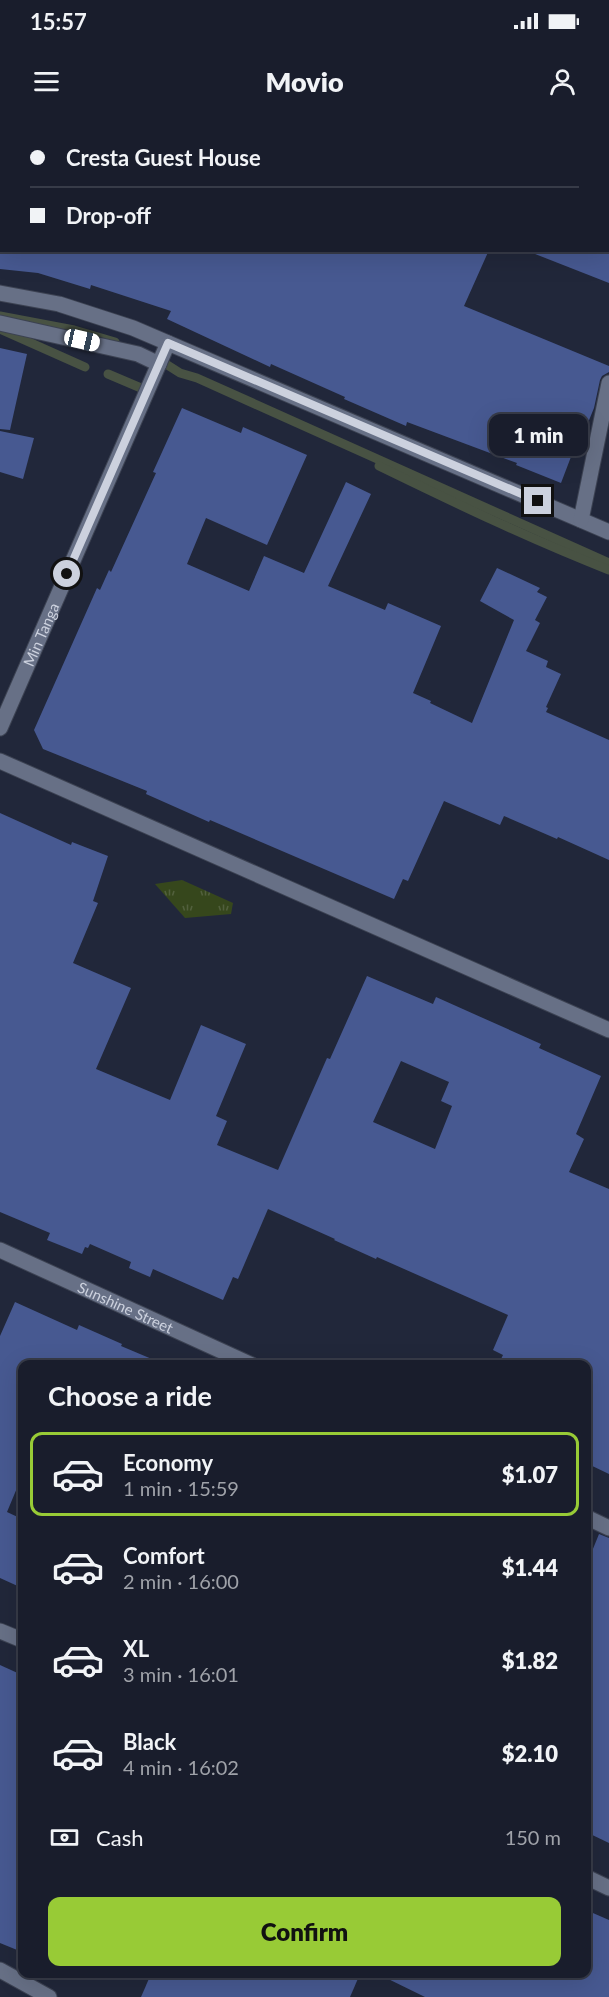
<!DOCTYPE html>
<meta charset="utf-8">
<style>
body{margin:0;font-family:Lato,sans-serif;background:#222634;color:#f1f3f6;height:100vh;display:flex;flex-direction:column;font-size:22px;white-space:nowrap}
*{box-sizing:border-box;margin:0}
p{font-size:20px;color:#9fa2a9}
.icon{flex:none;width:33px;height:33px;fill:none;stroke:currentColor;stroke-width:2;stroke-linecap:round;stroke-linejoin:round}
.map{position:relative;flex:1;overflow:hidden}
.sheet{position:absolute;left:18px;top:1240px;width:573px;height:618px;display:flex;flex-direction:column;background:#191d2c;border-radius:12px;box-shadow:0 6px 24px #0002,0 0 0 2px #373b48}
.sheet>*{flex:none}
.top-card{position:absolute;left:0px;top:0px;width:609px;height:132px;box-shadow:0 6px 24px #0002,0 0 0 2px #373b48;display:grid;align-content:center;height:132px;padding:0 30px;background:#191d2c}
.end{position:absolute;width:27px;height:27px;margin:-14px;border:8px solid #ccd1de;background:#111;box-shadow:0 0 0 3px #111}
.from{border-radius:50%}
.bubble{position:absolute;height:42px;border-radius:12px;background:#191d2c;box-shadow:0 6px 24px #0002,0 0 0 2px #373b48;font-size:20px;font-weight:800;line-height:42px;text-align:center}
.car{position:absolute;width:18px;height:36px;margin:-18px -9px;border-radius:8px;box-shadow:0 0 4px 2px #0007;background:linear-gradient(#fff 24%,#345 0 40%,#fff 0 76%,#345 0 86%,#fff 0)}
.top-card b{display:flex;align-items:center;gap:21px;height:57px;font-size:22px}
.top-card b+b{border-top:2px solid #373b48}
.top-card i{width:15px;height:15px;background:#f1f3f6}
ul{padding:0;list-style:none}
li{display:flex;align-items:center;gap:18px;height:84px;margin:0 12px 9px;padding:0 18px;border:3px solid transparent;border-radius:12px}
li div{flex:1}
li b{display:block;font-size:22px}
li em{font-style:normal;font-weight:800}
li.on{border-color:#98cb36}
li>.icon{width:54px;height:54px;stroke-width:1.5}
h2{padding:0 30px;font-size:27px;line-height:72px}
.pay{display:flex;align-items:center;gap:15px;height:66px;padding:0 30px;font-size:22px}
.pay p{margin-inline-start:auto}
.cta{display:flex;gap:12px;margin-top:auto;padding:12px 30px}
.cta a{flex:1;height:69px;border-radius:12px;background:#98cb36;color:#111;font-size:24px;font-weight:800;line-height:69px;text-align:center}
.status{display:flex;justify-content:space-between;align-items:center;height:42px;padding:0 30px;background:#191d2c;direction:ltr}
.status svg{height:16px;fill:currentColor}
header{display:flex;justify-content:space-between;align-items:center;height:78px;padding:0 30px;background:#191d2c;font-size:27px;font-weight:800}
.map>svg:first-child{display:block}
</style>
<div class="status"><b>15:57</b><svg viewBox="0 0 49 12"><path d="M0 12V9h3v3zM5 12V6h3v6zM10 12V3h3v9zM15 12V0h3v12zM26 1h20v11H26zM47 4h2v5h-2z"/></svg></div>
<header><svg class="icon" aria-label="menu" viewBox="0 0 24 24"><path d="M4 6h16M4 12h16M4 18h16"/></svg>Movio<svg class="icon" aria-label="person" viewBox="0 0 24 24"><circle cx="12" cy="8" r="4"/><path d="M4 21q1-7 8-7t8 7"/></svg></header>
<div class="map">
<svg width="609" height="1877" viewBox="0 0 609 1877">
<defs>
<pattern id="grass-tufts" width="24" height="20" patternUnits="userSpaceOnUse" patternTransform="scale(1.5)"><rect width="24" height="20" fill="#36471c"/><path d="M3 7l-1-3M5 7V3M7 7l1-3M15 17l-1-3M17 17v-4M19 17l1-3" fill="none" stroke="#52603d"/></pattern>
</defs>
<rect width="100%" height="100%" fill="#21273a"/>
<path fill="url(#grass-tufts)" d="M182,760l51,23 -2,11 -46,4 -30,-34z"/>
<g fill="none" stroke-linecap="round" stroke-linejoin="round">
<g stroke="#485243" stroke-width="9">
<path d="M0,196l74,14 41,12"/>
<path d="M0,209l85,38"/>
<path d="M158,239l22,14 17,5 412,185"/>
<path d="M108,254l40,17"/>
<path d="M379,346c76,37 151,73 230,104"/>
</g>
</g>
<g fill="#475991" fill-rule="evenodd">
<path d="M0,130h489l-25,56 145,60v6l-7,4 -2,4 -6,28 -9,22 -3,-2 -21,55 -45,-18 1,-2 -110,-41 -1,4 -62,-27 1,-2 -74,-33 -1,3 -103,-48 4,-8 -80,-26 -1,4 -52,-16 -38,-4z"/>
<path d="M530,130h79v33l-79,-31z"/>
<path d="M0,228l27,6 -17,76 -10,-1z"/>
<path d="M182,288l59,25 2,-6 64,28 -40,90 -61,-27 -19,46 62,27 15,-35 40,17 42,-91 25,12 -43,92 57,24 3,-7 53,23 -28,67 18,8 -1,2 42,20 42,-103 -34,-19 17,-33 43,20 -3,4 10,5 -12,23 5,3 -14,28 22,10 -2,6 15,7 -15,33 2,1 -2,4 63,28v120l-51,-23 -1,2 -53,-23 -4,9 -56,-24 -36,80 -5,-2 -9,20 -184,-79 -1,2 -63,-28 1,-3 -104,-42 -9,-19 63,-142 3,2 9,-20 2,2 45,-99 -3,-1z"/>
<path d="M0,311l34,7 -11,41 -23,-7z"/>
<path d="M0,693l71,32 1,-3 36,14 -15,45 5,2 -25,60 58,25 -35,81 74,31 31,-75 45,19 -30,72 11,5 -10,24 61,25 49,-112 3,1 37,-83 66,28 3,-7 105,47 -2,4 62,28 -25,58 8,5 -15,33 40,17v285l-23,-11v-98h-88l5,-10 -10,-5 15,-35 -131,-58 -1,2 -42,-19 1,-1 -67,-30 -30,70 -5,-2 -10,23 -70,-31 -3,8 -21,-9 2,-6 -41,-18 -2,4 -3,-1 -3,7 -35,-14 3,-7 -50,-21zM401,941l48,21 -8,19 11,5 -17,43 -62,-27z"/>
<path d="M15,1182l62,28 2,-5 43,19 -1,2 45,19h-144v111l-15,36 15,7v69l-22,-10v-242z"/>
<path d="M599,1414l10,4v305l-23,-11v-266z"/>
<path d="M0,1545l22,10v277l-22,-9z"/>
<path d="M586,1790l23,10v77h-184l-47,-23h208z"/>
<path d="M151,1854h209l-10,23h-209z"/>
</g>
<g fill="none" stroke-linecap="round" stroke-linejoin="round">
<defs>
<path id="service" d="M0,203l138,31 21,10"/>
<g id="minor">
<path d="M449,0l5,2"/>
<path d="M608,55l1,1"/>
<path d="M0,173l59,11 74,24 476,204"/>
<path d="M581,400l28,-137"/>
<path id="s1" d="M0,608l168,-385"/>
<path d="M0,641l609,269"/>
<path id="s2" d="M0,1130l252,115"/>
<path d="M586,1397l23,11"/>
<path d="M0,1511l22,9"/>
<path d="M586,1757l23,11"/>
<path d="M0,1850l49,27"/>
</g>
</defs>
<use href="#service" stroke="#3c4252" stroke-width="17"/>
<use href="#minor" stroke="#3c4252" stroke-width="17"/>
<use href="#service" stroke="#677086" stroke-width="15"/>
<use href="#minor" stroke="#677086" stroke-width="15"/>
</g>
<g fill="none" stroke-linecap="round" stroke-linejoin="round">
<path stroke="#ccd1de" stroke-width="8" d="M67,454l101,-231 370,158"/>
</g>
<g text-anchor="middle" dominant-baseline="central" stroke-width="5" stroke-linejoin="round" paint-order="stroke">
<g font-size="15" fill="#ccd1de" stroke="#21273a">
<text stroke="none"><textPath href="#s1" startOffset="102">Min Tanga</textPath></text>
<text stroke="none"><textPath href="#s2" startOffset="138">Sunshine Street</textPath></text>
</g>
</g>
</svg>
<i class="end from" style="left:67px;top:454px"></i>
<i class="end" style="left:538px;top:381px"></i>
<div class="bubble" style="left:489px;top:294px;width:99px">1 min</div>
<i class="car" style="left:82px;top:220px;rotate:103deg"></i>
<div class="top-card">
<b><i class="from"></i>Cresta Guest House</b>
<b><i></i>Drop-off</b>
</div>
<section class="sheet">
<h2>Choose a ride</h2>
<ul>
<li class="on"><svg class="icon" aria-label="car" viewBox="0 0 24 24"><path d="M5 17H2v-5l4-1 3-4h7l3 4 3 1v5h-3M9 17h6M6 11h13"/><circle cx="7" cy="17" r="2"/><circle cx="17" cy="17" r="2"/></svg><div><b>Economy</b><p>1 min · 15:59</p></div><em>$1.07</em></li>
<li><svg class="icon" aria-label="car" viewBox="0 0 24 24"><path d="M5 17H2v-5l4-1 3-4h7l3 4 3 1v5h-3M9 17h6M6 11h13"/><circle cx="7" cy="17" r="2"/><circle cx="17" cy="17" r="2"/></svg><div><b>Comfort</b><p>2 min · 16:00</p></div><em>$1.44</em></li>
<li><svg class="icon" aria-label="car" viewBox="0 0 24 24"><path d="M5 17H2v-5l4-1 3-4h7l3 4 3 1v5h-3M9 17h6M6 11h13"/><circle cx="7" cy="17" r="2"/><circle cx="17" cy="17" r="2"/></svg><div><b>XL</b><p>3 min · 16:01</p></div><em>$1.82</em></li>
<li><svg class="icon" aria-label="car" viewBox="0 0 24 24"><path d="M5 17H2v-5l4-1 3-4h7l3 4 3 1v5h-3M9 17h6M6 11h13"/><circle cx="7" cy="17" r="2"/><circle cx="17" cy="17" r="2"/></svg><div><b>Black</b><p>4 min · 16:02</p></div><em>$2.10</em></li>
</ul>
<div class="pay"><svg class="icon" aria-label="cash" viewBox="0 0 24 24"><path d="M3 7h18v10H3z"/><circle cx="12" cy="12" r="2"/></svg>Cash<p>150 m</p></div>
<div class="cta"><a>Confirm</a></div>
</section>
</div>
